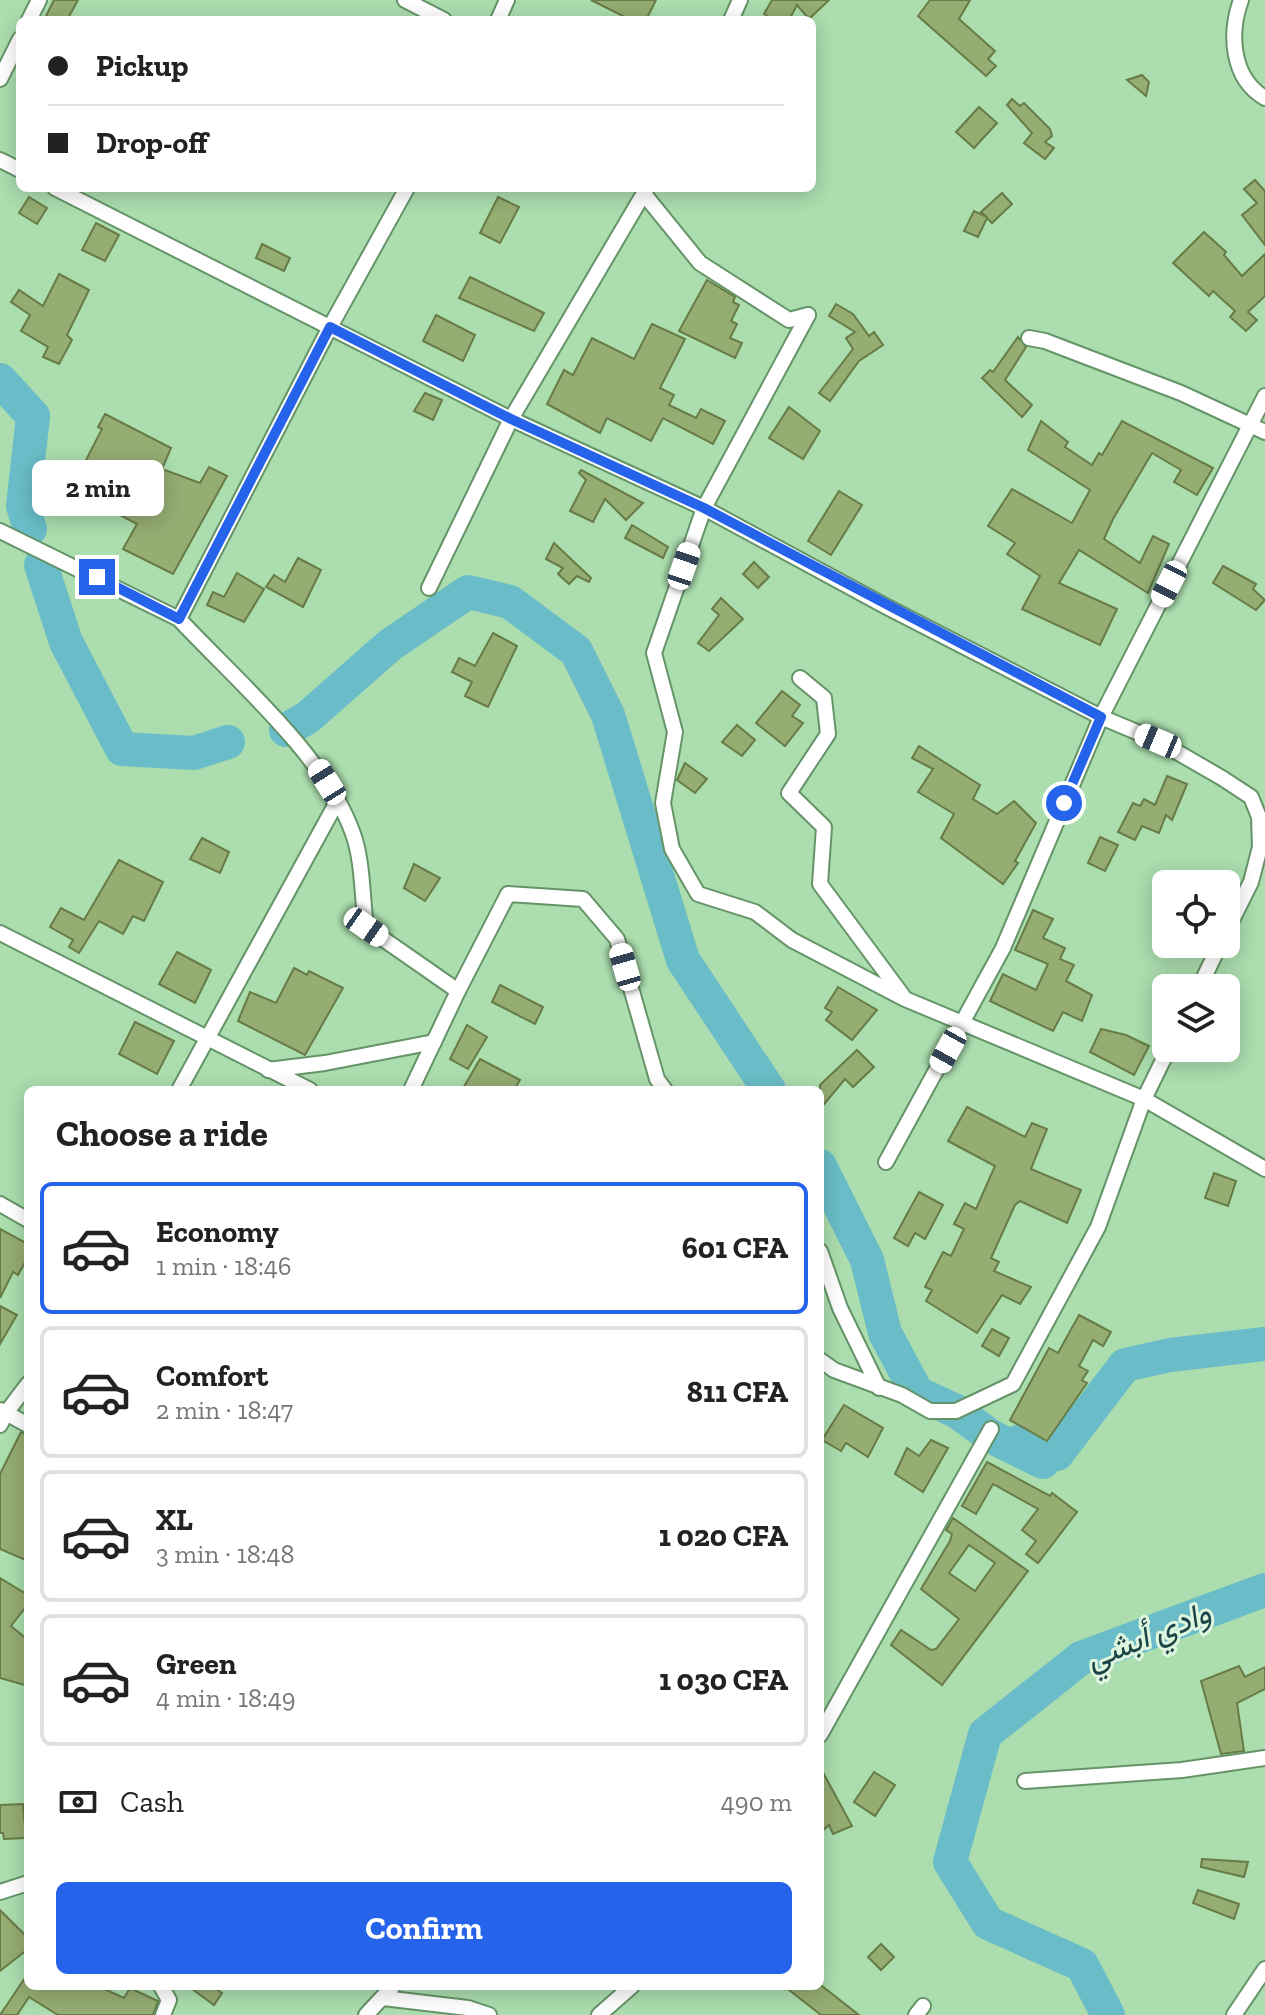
<!DOCTYPE html>
<meta charset="utf-8">
<style>
body{margin:0;font-family:"Zilla Slab",Vazirmatn,serif;background:#f6f6f6;color:#222;height:100vh;display:flex;flex-direction:column;font-size:30px;white-space:nowrap}
*{box-sizing:border-box;margin:0}
p{font-size:26px;color:#767676}
.icon{flex:none;width:44px;height:44px;fill:none;stroke:currentColor;stroke-width:2;stroke-linecap:round;stroke-linejoin:round}
.map{position:relative;flex:1;overflow:hidden}
.panel{position:absolute;left:24px;top:1086px;width:800px;height:904px;display:flex;flex-direction:column;background:#fff;border-radius:12px;box-shadow:0 4px 20px #0003}
.panel>*{flex:none}
.guide{position:absolute;left:16px;top:16px;width:800px;height:176px;border-radius:12px;box-shadow:0 4px 20px #0003;display:grid;align-content:center;height:176px;padding:0 32px;background:#fff}
.tools{position:absolute;left:1152px;top:870px;display:grid;gap:16px}
.tools a{display:grid;place-items:center;width:88px;height:88px;border-radius:12px;background:#fff;box-shadow:0 4px 20px #0003;font-size:40px}
.end{position:absolute;width:36px;height:36px;margin:-18px;border:10px solid #2563eb;background:#fff;box-shadow:0 0 0 4px #fff}
.from{border-radius:50%}
.bubble{position:absolute;height:56px;border-radius:12px;background:#fff;box-shadow:0 4px 20px #0003;font-size:26px;font-weight:700;line-height:56px;text-align:center}
.car{position:absolute;width:24px;height:48px;margin:-24px -12px;border-radius:10px;box-shadow:0 0 6px 2px #0007;background:linear-gradient(#fff 24%,#345 0 40%,#fff 0 76%,#345 0 86%,#fff 0)}
.guide b{display:flex;align-items:center;gap:28px;height:76px;font-size:30px}
.guide b+b{border-top:2px solid #e0e0e0}
.guide i{width:20px;height:20px;background:#222}
ul{padding:0;list-style:none}
li{display:flex;align-items:center;gap:24px;height:132px;margin:0 16px 12px;padding:0 16px;border:4px solid #e0e0e0;border-radius:12px}
li div{flex:1}
li b{display:block;font-size:30px}
li em{font-style:normal;font-weight:700}
li.active{border-color:#2563eb}
li>.icon{width:72px;height:72px;stroke-width:1.5}
h2{padding:0 32px;font-size:36px;line-height:96px}
.pay{display:flex;align-items:center;gap:20px;height:88px;padding:0 32px;font-size:30px}
.pay p{margin-inline-start:auto}
.cta{display:flex;gap:16px;margin-top:auto;padding:16px 32px}
.cta a{flex:1;height:92px;border-radius:12px;background:#2563eb;color:#fff;font-size:32px;font-weight:700;line-height:92px;text-align:center}
.map>svg:first-child{display:block}
</style>
<div class="map">
<svg width="1265" height="2015" viewBox="0 0 1265 2015">
<rect width="100%" height="100%" fill="#abddae"/>
<g fill="none" stroke-linecap="round" stroke-linejoin="round">
<g stroke="#6abdc8" stroke-width="34">
<path d="M0,380l33,36 -10,90 7,23"/>
<path d="M41,565l25,77 56,107 72,4 34,-11"/>
<path d="M286,730l21,-12 83,-73 78,-53 42,10 66,49 32,64 75,245 86,130"/>
<path d="M820,1166l47,94 18,73 32,60 39,18 36,26 51,25"/>
<path d="M1021,1441l36,13 68,-89 45,-10 95,-11"/>
<path d="M1108,2015l-26,-50 -94,-42 -38,-61 35,-128 96,-76 184,-68"/>
</g>
</g>
<g fill="#95ac73" stroke="#677c45" stroke-width="2" fill-rule="evenodd">
<path d="M54,0h24l-11,20h-23z"/>
<path d="M591,0h65l-10,20h-15z"/>
<path d="M772,0h57l-20,19 -12,-14 -8,15h-15l-10,-6z"/>
<path d="M930,0h40l-11,19 36,32 -7,8 8,7 -10,10 -68,-60z"/>
<path d="M1142,75l7,7 -3,14 -19,-16z"/>
<path d="M1012,99l8,7 4,-3 26,26 2,7 -7,6 9,6 -9,11 -21,-16 8,-10 -25,-28z"/>
<path d="M979,107l18,16 -23,25 -18,-16z"/>
<path d="M1255,180l10,11v54l-23,-30 15,-12 -13,-14z"/>
<path d="M1002,193l10,11 -20,19 -5,-5 -9,19 -14,-6 10,-20 13,6 -6,-5z"/>
<path d="M29,197l18,11 -10,16 -18,-11z"/>
<path d="M498,197l21,10 -19,36 -20,-10z"/>
<path d="M96,223l23,12 -14,26 -23,-11z"/>
<path d="M1204,232l22,20 -2,3 18,21 23,-22v42l-17,16 9,8 -11,11 -16,-14 5,-6 -22,-20 -4,5 -36,-33z"/>
<path d="M262,244l28,14 -6,13 -28,-13z"/>
<path d="M59,274l30,16 -22,45 5,5 -13,24 -16,-7 5,-10 -27,-16 9,-16 -19,-13 8,-12 24,16z"/>
<path d="M470,277l74,36 -10,18 -75,-33z"/>
<path d="M707,280l28,17 -2,5 6,3 -8,16 6,3 -7,14 12,5 -7,15 -56,-27z"/>
<path d="M836,304l17,10 16,22 5,-4 9,13 -24,16 -29,40 -11,-8 34,-44 -7,-11 9,-6 -26,-16z"/>
<path d="M436,315l39,20 -12,26 -40,-20z"/>
<path d="M652,324l33,15 -25,49 14,7 -5,10 27,13 5,-9 24,12 -12,23 -50,-26 -12,23 -44,-23 -7,15 -53,-29 17,-34 9,5 19,-37 42,21z"/>
<path d="M1018,337l8,10 -21,33 27,25 -10,12 -40,-39 8,-8 3,2z"/>
<path d="M425,393l17,7 -9,20 -19,-9z"/>
<path d="M789,407l31,24 -17,28 -34,-21z"/>
<path d="M105,414l66,34 -9,21 38,14 9,-16 18,9 -54,98 -50,-25 14,-25 -66,-35 31,-60 -4,-2z"/>
<path d="M1041,421l27,21 -3,5 27,18 7,-12 3,2 20,-34 91,47 -16,27 -23,-13 7,-12 -29,-17 -39,66 -9,20 36,24 13,-27 16,8 -21,49 -69,-43 -20,33 58,26 -17,36 -78,-36 18,-33 -33,-22 8,-11 -27,-17 24,-37 60,34 18,-33 -62,-40z"/>
<path d="M581,470l62,33 -17,17 -21,-21 -12,23 -23,-11 16,-31 -7,-7z"/>
<path d="M839,491l23,14 -31,50 -23,-14z"/>
<path d="M632,525l36,22 -5,11 -38,-20z"/>
<path d="M554,543l37,35 -2,4 -12,-6 -8,8 -11,-10 5,-6 -17,-9z"/>
<path d="M298,558l23,12 -18,37 -37,-20 8,-12 11,7z"/>
<path d="M754,562l15,15 -11,11 -15,-14z"/>
<path d="M1223,566l33,18 -3,5 12,11 -9,10 -43,-27z"/>
<path d="M237,573l27,16 -20,33 -37,-17 6,-13 11,5z"/>
<path d="M721,598l22,21 -34,32 -11,-8 21,-28 -7,-6z"/>
<path d="M493,633l24,13 -29,61 -23,-11 7,-14 -20,-10 7,-14 16,8z"/>
<path d="M782,691l18,14 -8,11 11,7 -18,23 -29,-23z"/>
<path d="M737,725l18,15 -13,16 -20,-14z"/>
<path d="M919,746l61,39 -7,14 24,15 17,-13 22,22 -21,38 3,2 -15,21 -62,-46 13,-24 -36,-22 15,-23 -21,-11z"/>
<path d="M685,763l22,16 -12,14 -18,-13z"/>
<path d="M1167,776l20,8 -15,36 -6,-5 -7,18 -17,-7 -7,14 -17,-8 15,-29 7,3 4,-7 11,6z"/>
<path d="M1100,837l18,8 -13,26 -17,-8z"/>
<path d="M202,838l27,14 -9,21 -30,-14z"/>
<path d="M119,860l44,22 -19,39 -11,-5 -10,18 -24,-13 -20,32 -10,-6 4,-7 -23,-13 11,-19 23,12z"/>
<path d="M414,864l26,14 -15,23 -21,-13z"/>
<path d="M1033,910l20,9 -10,19 22,10 -5,11 14,6 -8,16 26,14 -10,26 -19,-9 -10,19 -63,-30 13,-27 33,16 12,-26 -33,-14z"/>
<path d="M177,952l34,18 -16,33 -36,-19z"/>
<path d="M294,968l13,7 2,-4 34,17 -38,67 -67,-34 12,-29 26,11z"/>
<path d="M500,985l43,22 -8,17 -43,-22z"/>
<path d="M838,987l39,23 -25,30 -26,-20 6,-8 -7,-4z"/>
<path d="M135,1022l39,19 -17,33 -38,-20z"/>
<path d="M467,1025l20,12 -19,32 -18,-10z"/>
<path d="M1101,1029l25,6 23,11 -15,29 -44,-23z"/>
<path d="M857,1050l17,17 -21,20 -8,-8 -25,30v-24z"/>
<path d="M480,1059l40,21 -6,10h-52z"/>
<path d="M967,1107l58,30 7,-14 15,6 -16,40 50,21 -14,33 -47,-22 -5,4 -24,53 8,4 -5,9 37,16 -11,17 -18,-9 -25,38 -51,-32 6,-11 -7,-3 18,-35 8,4 13,-27 -10,-5 11,-21 11,6 19,-43 -47,-25z"/>
<path d="M1214,1173l22,8 -8,25 -23,-8z"/>
<path d="M919,1192l24,13 -18,34 -10,-6 -7,13 -14,-8z"/>
<path d="M0,1229l28,15v13l-10,18 -5,-3 -13,26z"/>
<path d="M0,1306l17,9 -17,29z"/>
<path d="M1079,1315l32,17 -8,14 -10,-6 -14,26 9,5 -6,9 5,3 -40,58 -37,-21 39,-72 9,5z"/>
<path d="M992,1329l17,9 -10,18 -17,-10z"/>
<path d="M844,1405l39,23 -15,29 -22,-14 -5,8 -19,-11z"/>
<path d="M21,1432l7,3v126l-28,-12v-75z"/>
<path d="M931,1440l17,8 -25,44 -28,-18 12,-26 12,8z"/>
<path d="M987,1462l63,34 2,-3 25,19 -39,51 -12,-9 10,-13 -14,-11 16,-21 -45,-25 -17,30 -14,-8z"/>
<path d="M953,1518l75,53 -86,114 -51,-40 10,-15 30,20 5,-1 23,-30 -38,-30 29,-48 2,-7 -6,-4zM969,1545l26,18 -20,28 -26,-18z"/>
<path d="M0,1578l28,17v9l-17,22 17,14v46l-28,-8z"/>
<path d="M1239,1666l6,11 20,-10v22l-28,14 7,48 -23,3 -20,-73z"/>
<path d="M820,1767l32,59 -19,8 -4,-9 -9,8z"/>
<path d="M874,1772l21,13 -20,31 -21,-14z"/>
<path d="M23,1804l3,34 -22,1 -1,-6h-3v-28z"/>
<path d="M1202,1859l46,3 -4,15 -43,-10z"/>
<path d="M1198,1890l41,14 -5,15 -41,-16z"/>
<path d="M0,1910l28,28v11l-28,22z"/>
<path d="M881,1944l13,13 -13,13 -13,-13z"/>
<path d="M25,1978l3,8h70l26,12 6,-10 28,13 -5,14h-95l-29,-18 -12,18h-17z"/>
<path d="M188,1986h24l10,7 -8,12z"/>
<path d="M784,1986h38l37,29h-38z"/>
</g>
<g fill="none" stroke-linecap="round" stroke-linejoin="round">
<defs>
<g id="street">
<path d="M405,0l39,20"/>
<path d="M1241,0c-12,33 -10,78 24,98"/>
<path d="M29,20l10,-20"/>
<path d="M498,20l9,-20"/>
<path d="M731,20l9,-20"/>
<path d="M0,79l20,-40"/>
<path d="M0,160l20,10"/>
<path d="M55,188l456,231 193,89 183,99 214,110 57,24 64,37 29,19 8,20 1,30 -9,35 -25,50"/>
<path d="M407,188l-77,139 -151,292c56,60 145,136 173,212 11,28 10,66 14,96l92,64 -47,99"/>
<path d="M644,194l56,69 89,57 19,-5"/>
<path d="M808,315l-104,193 -50,145 21,79 -12,71 9,46 26,45 57,18 37,28 113,59 239,100 121,70"/>
<path d="M1029,338l16,3 136,52 84,39"/>
<path d="M0,531l179,88"/>
<path d="M429,588l82,-169 136,-231"/>
<path d="M800,678l24,20 4,36 -39,59 35,34 -4,57 83,112"/>
<path d="M0,933l310,157"/>
<path d="M1199,988l21,-44"/>
<path d="M458,991l50,-97 75,5 34,40 40,140 8,11"/>
<path d="M268,1070l57,-7 109,-21"/>
<path d="M179,1090l159,-290"/>
<path d="M886,1162l117,-214 98,-231 164,-321"/>
<path d="M0,1204l28,16"/>
<path d="M820,1251l20,57 39,80"/>
<path d="M820,1360l14,10 68,25 28,16h26l57,-27 85,-157 46,-128 25,-51"/>
<path d="M0,1410l6,3 22,-29"/>
<path d="M0,1425l6,-12 22,12"/>
<path d="M820,1735l171,-306"/>
<path d="M1025,1781l157,-11 83,-12"/>
<path d="M0,1892l28,-9"/>
<path d="M161,1986l8,14 -6,15"/>
<path d="M383,1998l85,10 21,7"/>
<path d="M366,2015l27,-29"/>
<path d="M599,2015l33,-29"/>
<path d="M916,2015l7,-9"/>
<path d="M1234,2015l31,-46"/>
</g>
</defs>
<use href="#street" stroke="#659468" stroke-width="18"/>
<use href="#street" stroke="#fff" stroke-width="14"/>
</g>
<g fill="none" stroke-linecap="round" stroke-linejoin="round">
<path stroke="#2563eb" stroke-width="10" d="M97,577l82,42 151,-292 181,92 193,89 397,209 -37,86"/>
</g>
<g text-anchor="middle" dominant-baseline="central" stroke-width="6" stroke-linejoin="round" paint-order="stroke">
<g font-size="32" font-style="italic" fill="#1c4448" stroke="#def6de">
<text transform="translate(1148 1635) rotate(-22)">وادي أبشي</text>
</g>
</g>
</svg>
<div class="tools">
<a><svg class="icon" aria-label="locate" viewBox="0 0 24 24"><circle cx="12" cy="12" r="6"/><path d="M12 2v4M12 18v4M2 12h4M18 12h4"/></svg></a>
<a><svg class="icon" aria-label="layers" viewBox="0 0 24 24"><path d="M12 4l9 5-9 5-9-5zM3 14l9 5 9-5"/></svg></a>
</div>
<i class="end from" style="left:1064px;top:803px"></i>
<i class="end" style="left:97px;top:577px"></i>
<div class="bubble" style="left:32px;top:460px;width:132px">2 min</div>
<i class="car" style="left:684px;top:566px;rotate:19deg"></i>
<i class="car" style="left:1169px;top:584px;rotate:207deg"></i>
<i class="car" style="left:1158px;top:741px;rotate:293deg"></i>
<i class="car" style="left:327px;top:782px;rotate:328deg"></i>
<i class="car" style="left:366px;top:927px;rotate:125deg"></i>
<i class="car" style="left:625px;top:967px;rotate:344deg"></i>
<i class="car" style="left:948px;top:1050px;rotate:209deg"></i>
<div class="guide">
<b><i class="from"></i>Pickup</b>
<b><i></i>Drop-off</b>
</div>
<section class="panel">
<h2>Choose a ride</h2>
<ul>
<li class="active"><svg class="icon" aria-label="car" viewBox="0 0 24 24"><path d="M5 17H2v-5l4-1 3-4h7l3 4 3 1v5h-3M9 17h6M6 11h13"/><circle cx="7" cy="17" r="2"/><circle cx="17" cy="17" r="2"/></svg><div><b>Economy</b><p>1 min · 18:46</p></div><em>601 CFA</em></li>
<li><svg class="icon" aria-label="car" viewBox="0 0 24 24"><path d="M5 17H2v-5l4-1 3-4h7l3 4 3 1v5h-3M9 17h6M6 11h13"/><circle cx="7" cy="17" r="2"/><circle cx="17" cy="17" r="2"/></svg><div><b>Comfort</b><p>2 min · 18:47</p></div><em>811 CFA</em></li>
<li><svg class="icon" aria-label="car" viewBox="0 0 24 24"><path d="M5 17H2v-5l4-1 3-4h7l3 4 3 1v5h-3M9 17h6M6 11h13"/><circle cx="7" cy="17" r="2"/><circle cx="17" cy="17" r="2"/></svg><div><b>XL</b><p>3 min · 18:48</p></div><em>1 020 CFA</em></li>
<li><svg class="icon" aria-label="car" viewBox="0 0 24 24"><path d="M5 17H2v-5l4-1 3-4h7l3 4 3 1v5h-3M9 17h6M6 11h13"/><circle cx="7" cy="17" r="2"/><circle cx="17" cy="17" r="2"/></svg><div><b>Green</b><p>4 min · 18:49</p></div><em>1 030 CFA</em></li>
</ul>
<div class="pay"><svg class="icon" aria-label="cash" viewBox="0 0 24 24"><path d="M3 7h18v10H3z"/><circle cx="12" cy="12" r="2"/></svg>Cash<p>490 m</p></div>
<div class="cta"><a>Confirm</a></div>
</section>
</div>
